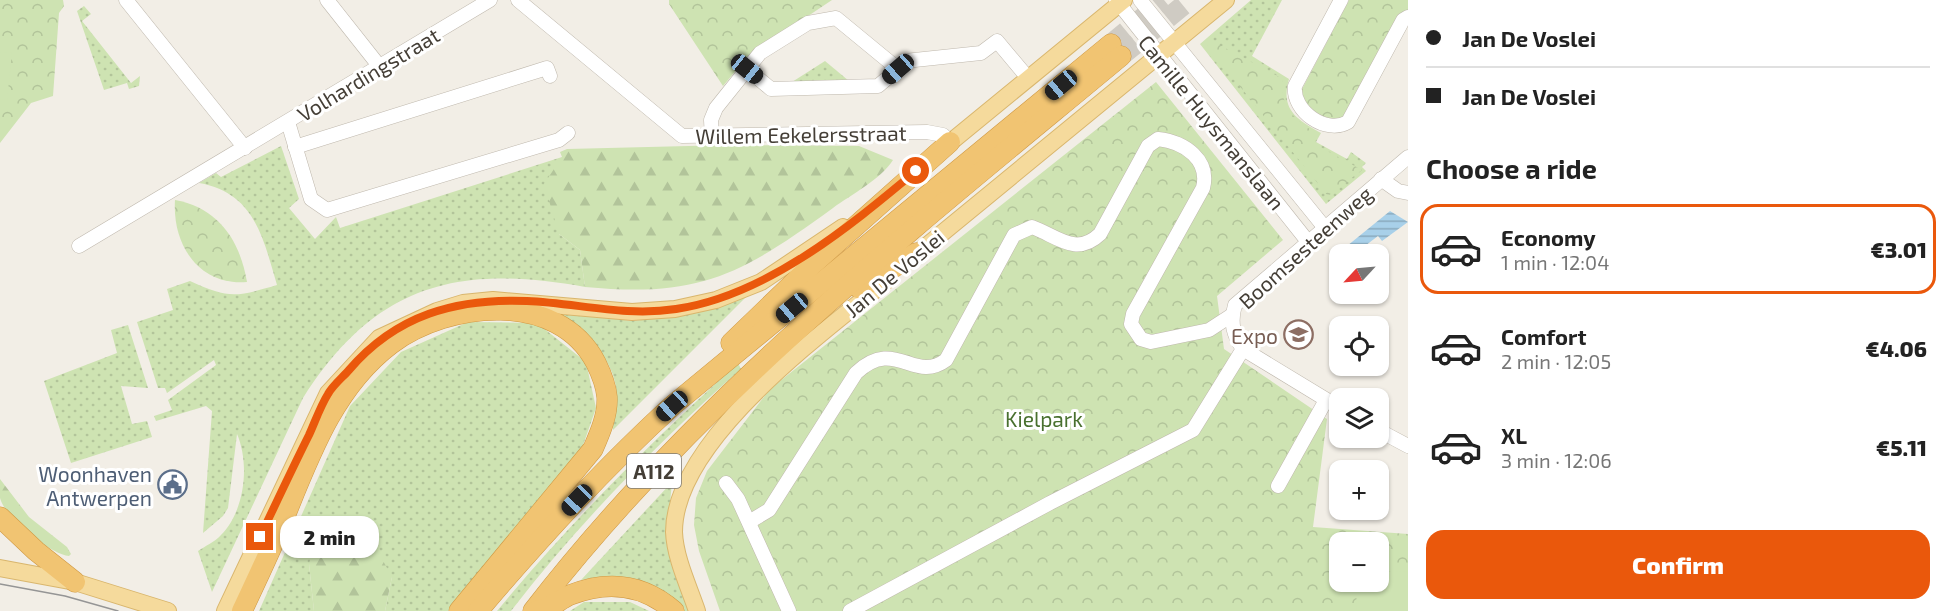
<!DOCTYPE html>
<meta charset="utf-8">
<style>
body{margin:0;font-family:"Exo 2",sans-serif;background:#f6f6f6;color:#222;height:100vh;display:flex;flex-direction:column;font-size:22px;white-space:nowrap}
*{box-sizing:border-box;margin:0}
p{font-size:20px;color:#767676}
.icon{flex:none;width:33px;height:33px;fill:none;stroke:currentColor;stroke-width:2;stroke-linecap:round;stroke-linejoin:round}
.map{position:relative;flex:1;overflow:hidden}
.side{display:flex;flex-direction:column;background:#fff;width:540px}
.side>*{flex:none}
.hud{display:grid;align-content:center;height:132px;padding:0 18px;background:#fff}
.needle{width:39px;rotate:244deg}
.controls{position:absolute;left:1329px;top:244px;display:grid;gap:12px}
.controls a{display:grid;place-items:center;width:60px;height:60px;border-radius:12px;background:#fff;box-shadow:0 2px 4px #0004;font-size:30px}
.end{position:absolute;width:27px;height:27px;margin:-14px;border:8px solid #ea580c;background:#fff;box-shadow:0 0 0 3px #fff}
.from{border-radius:50%}
.bubble{position:absolute;height:42px;border-radius:18px;background:#fff;box-shadow:0 2px 4px #0004;font-size:20px;font-weight:800;line-height:42px;text-align:center}
.car{position:absolute;width:18px;height:36px;margin:-18px -9px;border-radius:8px;box-shadow:0 0 4px 2px #0007;background:linear-gradient(#222 24%,#8ab4d8 0 40%,#222 0 76%,#8ab4d8 0 86%,#222 0)}
.hud b{display:flex;align-items:center;gap:21px;height:57px;font-size:22px}
.hud b+b{border-top:2px solid #e0e0e0}
.hud i{width:15px;height:15px;background:#222}
ul{padding:0;list-style:none}
li{display:flex;align-items:center;gap:18px;height:90px;margin:0 12px 9px;padding:0 6px;border:3px solid transparent;border-radius:18px}
li div{flex:1}
li b{display:block;font-size:22px}
li em{font-style:normal;font-weight:800}
li.on{border-color:#ea580c}
li>.icon{width:54px;height:54px;stroke-width:1.5}
h2{padding:0 18px;font-size:27px;line-height:72px}
.primary-button{display:flex;gap:12px;margin-top:auto;padding:12px 18px}
.primary-button a{flex:1;height:69px;border-radius:18px;background:#ea580c;color:#fff;font-size:24px;font-weight:800;line-height:69px;text-align:center}
main{display:flex;flex:1;min-height:0}
.map>svg:first-child{display:block}
</style>
<main>
<div class="map">
<svg width="1408" height="611" viewBox="0 0 1408 611">
<defs>
<pattern id="grass-dots" width="8" height="8" patternUnits="userSpaceOnUse" patternTransform="scale(1.5)"><rect width="8" height="8" fill="#cee3b2"/><path d="M2 2h.1M6 6h.1" fill="none" stroke="#b2c49a" stroke-width="1.8" stroke-linecap="round"/></pattern>
<pattern id="forest-firs" width="22" height="20" patternUnits="userSpaceOnUse" patternTransform="scale(1.5)"><rect width="22" height="20" fill="#cee3b2"/><path d="M5 1l3.5 6h-7zM16 11l3.5 6h-7z" fill="#b2c49a"/></pattern>
<pattern id="park-crowns" width="20" height="18" patternUnits="userSpaceOnUse" patternTransform="scale(1.5)"><rect width="20" height="18" fill="#cee3b2"/><path d="M2 6a3 3 0 1 1 6 0M12 15a3 3 0 1 1 6 0" fill="none" stroke="#b2c49a"/></pattern>
<pattern id="water-rules" width="6" height="5" patternUnits="userSpaceOnUse" patternTransform="scale(1.5)"><rect width="6" height="5" fill="#a8d0e9"/><path d="M0 2.5h6" fill="none" stroke="#8aaabe"/></pattern>
</defs>
<rect width="100%" height="100%" fill="#f2eee6"/>
<g fill="url(#grass-dots)">
<path d="M1251,0h31l-30,56 37,23c-9,31 8,40 32,54l-5,9 31,17 4,-7 15,11 -4,4 4,4 -40,33 -126,-160z"/>
<path d="M84,6l7,8 -9,7 49,62 9,-7 -1,10 -10,3 -2,-6 -23,7 -27,-79z"/>
<path d="M825,61l24,20 -57,1z"/>
<path d="M281,146l18,53 -10,9 26,31 21,-22 4,11 222,-71 -3,77 21,16 5,37c-128,-23 -209,-3 -282,111l-91,194 -14,-41c7,-5 17,-9 23,-16 24,-24 29,-71 16,-101l-9,74 -5,8 -20,17 9,-122 -6,-5 -50,15 -2,-5 18,-6 -4,-10 48,-35 -2,-5 -47,33 -2,-5h-7l-21,-66 36,-12 -6,-21 23,-8c39,18 46,16 87,4 -14,-47 -22,-92 -78,-102l17,-10 5,4z"/>
<path d="M746,297l-133,133c0,-13 4,-30 3,-43 -5,-33 -34,-56 -59,-75l75,9 44,-5z"/>
<path d="M468,322l69,1 49,39 10,46 -15,43 -133,160h-63l7,-34 -83,-13 5,47h-55l91,-205 51,-54z"/>
<path d="M128,325l20,63 -27,-2 11,38 15,-3 5,16 -81,26 -27,-82 73,-28 -6,-23z"/>
<path d="M738,363l3,6c-83,73 -162,154 -230,242h-14c74,-90 155,-170 241,-248z"/>
<path d="M672,482l-3,32v27l22,70h-7c-29,-31 -63,-37 -103,-31z"/>
<path d="M584,602h46l19,9h-79z"/>
</g>
<g fill="url(#forest-firs)">
<path d="M729,145l130,1 34,14c-13,20 -41,34 -60,48 -91,66 -132,90 -248,79l-5,-37 -21,-16 -15,-50 18,-27 -2,-5 7,-3z"/>
<path d="M0,479l29,38 38,30 4,7 -2,2c-19,-2 -64,-38 -69,-58 0,-6 0,-14 0,-19z"/>
<path d="M321,517l45,13 26,47 -7,34h-71l-5,-47z"/>
</g>
<g fill="url(#park-crowns)" fill-rule="evenodd">
<path d="M0,0h63l1,6 -5,7 -6,83 -22,7 -31,40z"/>
<path d="M669,0h163l-84,56 -25,30 -54,-82z"/>
<path d="M1349,0h59v10l-63,111 -9,4 -33,-21 -2,-13z"/>
<path d="M1210,40l73,39c-3,28 10,40 33,54l-5,9 51,28 -34,26 -122,-152z"/>
<path d="M1156,82l127,158 -66,56 7,53 103,70 -14,108 95,7v77h-688l-21,-60 -5,-26 2,-27 11,-27 63,-82zM1340,543h38v39h-38z"/>
<path d="M175,200c44,8 65,41 72,82 -48,4 -75,-37 -72,-82z"/>
</g>
<g fill="#cee3b2">
<path d="M0,52l12,1 -5,47 -7,-1z"/>
<path d="M1379,571l29,1v39h-52l1,-29h21z"/>
</g>
<path fill="url(#water-rules)" d="M1390,211l18,11 -26,19 -4,-5 -25,19 -6,-9z"/>
<g fill="none" stroke-linecap="round" stroke-linejoin="round">
<g stroke="#cfcbc3" stroke-width="20" stroke-dasharray="20 10" stroke-linecap="butt">
<path d="M1111,44l53,-44"/>
<path d="M1121,56l69,-56"/>
</g>
<defs>
<g id="minor">
<path d="M126,0l119,148"/>
<path d="M327,0l53,67"/>
<path d="M518,0l164,136 245,-4 16,3 7,7"/>
<path d="M1116,0l193,243"/>
<path d="M1140,0l185,228"/>
<path d="M1341,0l-46,86c-3,25 31,49 53,36l55,-102 5,-3"/>
<path d="M898,69l7,-8 76,-8 16,-12 31,37"/>
<path d="M288,122l23,77 16,11 232,-70 9,-7"/>
<path d="M712,138l-1,-18 5,-12 44,-55 48,-30 28,-5 62,51 -20,17 -107,3 -24,-20"/>
<path d="M295,147l252,-79 3,8"/>
<path d="M1381,179l17,12 10,2"/>
<path d="M79,246l411,-246"/>
<path d="M1340,408l-97,-59c-10,-14 -13,-27 -8,-44l173,-148"/>
<path d="M1378,430l30,16"/>
<path d="M726,483l12,16 51,112"/>
<path d="M1278,486l48,-86"/>
<path d="M749,522l20,-12 87,-137c39,-37 58,11 90,-13l68,-125 18,-8c25,9 44,30 68,7l48,-88 10,-7c27,3 52,21 45,49l-70,126 -2,10 10,15 10,3 58,-12 23,-15"/>
<path d="M850,611l200,-108 143,-73 50,-81"/>
</g>
<g id="major">
<path d="M941,150l183,-150"/>
<path d="M907,262l319,-262"/>
<path d="M0,568l75,14 93,29"/>
<path d="M225,611l103,-218 51,-55 58,-27 26,-8 30,-3 139,12 43,-3 41,-9 45,-18 82,-55"/>
<path d="M697,611c-8,-24 -22,-53 -23,-79 0,-91 146,-197 212,-251"/>
</g>
<g id="highway">
<path d="M860,289l56,-36"/>
<path d="M731,343l81,-78 138,-123"/>
<path d="M0,517l36,34 39,31"/>
<path d="M242,611c15,-32 30,-63 43,-95 25,-62 50,-130 106,-172 58,-43 167,-54 205,19 5,10 10,23 11,34 1,18 -7,36 -14,52l-134,162"/>
<path d="M478,611c61,-72 124,-141 194,-205l439,-362"/>
<path d="M533,611c165,-214 381,-383 588,-555"/>
<path d="M536,611c15,-2 21,-10 34,-16 38,-15 73,-11 104,16"/>
</g>
</defs>
<use href="#minor" stroke="#bfb8ad" stroke-width="15"/>
<use href="#major" stroke="#d9b66d" stroke-width="18"/>
<use href="#highway" stroke="#cf9843" stroke-width="21"/>
<use href="#minor" stroke="#fff" stroke-width="14"/>
<use href="#major" stroke="#f5da9c" stroke-width="16"/>
<use href="#highway" stroke="#f1c472" stroke-width="20"/>
<path stroke="#959595" stroke-width="1.5" d="M0,584l65,12 53,15"/>
</g>
<g fill="none" stroke-linecap="round" stroke-linejoin="round">
<path stroke="#ea580c" stroke-width="8" d="M260,537c16,-34 32,-68 49,-102 6,-13 11,-28 19,-41 5,-9 14,-16 21,-24 47,-55 107,-72 178,-69 50,2 98,16 149,8 89,-13 172,-81 240,-138"/>
</g>
<defs>
<symbol id="school-ring" viewBox="-11 -11 22 22"><circle r="9.5" fill="#fff" stroke="#8d6e63" stroke-width="1.5"/><path d="M0-5L7-2L0 1L-7-2ZM-4 1L0 2.5L4 1V4Q0 6-4 4Z" fill="#8d6e63"/></symbol>
<symbol id="civic-ring" viewBox="-11 -11 22 22"><circle r="9.5" fill="#fff" stroke="#5c6f8a" stroke-width="1.5"/><path d="M-.6-6.5H3V-4.5H.6V-3L4-1V1h2V6H-6V1h2V-1L-.6-3ZM-1.2 2.5V6h2.4V2.5Z" fill="#5c6f8a"/></symbol>
</defs>
<g fill-rule="evenodd">
<use href="#school-ring" x="1282" y="318" width="33" height="33"/>
<use href="#civic-ring" x="156" y="468" width="33" height="33"/>
</g>
<g text-anchor="middle" dominant-baseline="central" stroke-width="6" stroke-linejoin="round" paint-order="stroke">
<rect fill="#fff" stroke="#7c7872" stroke-width="1.5" x="627" y="454" width="54" height="34" rx="4.5"/>
<g font-size="20" font-weight="bold" fill="#443e36">
<text x="654" y="471">A112</text>
</g>
<g font-size="21" fill="#443e36" stroke="#fff">
<text transform="translate(368 74) rotate(-31)">Volhardingstraat</text>
<text transform="translate(1212 122) rotate(51)">Camille Huysmanslaan</text>
<text transform="translate(801 134) rotate(-1)">Willem Eekelersstraat</text>
<text transform="translate(1305 247) rotate(-42)">Boomsesteenweg</text>
<text transform="translate(894 273) rotate(-40)">Jan De Voslei</text>
</g>
<g font-size="21" fill="#785e54" stroke="#fff" text-anchor="end">
<text x="1278" y="335">Expo</text>
</g>
<g font-size="21" fill="#49702f" stroke="#fff">
<text x="1044" y="418">Kielpark</text>
</g>
<g font-size="21" fill="#4e5e75" stroke="#fff" text-anchor="end">
<text x="152" y="473">Woonhaven<tspan x="152" dy="24">Antwerpen</tspan></text>
</g>
</g>
</svg>
<div class="controls">
<a><svg class="needle" viewBox="-14 -14 28 28"><path d="M0-13l5 13h-10z" fill="#e53935"/><path d="M0 13l5-13h-10z" fill="#767676"/></svg></a>
<a><svg class="icon" aria-label="locate" viewBox="0 0 24 24"><circle cx="12" cy="12" r="6"/><path d="M12 2v4M12 18v4M2 12h4M18 12h4"/></svg></a>
<a><svg class="icon" aria-label="layers" viewBox="0 0 24 24"><path d="M12 4l9 5-9 5-9-5zM3 14l9 5 9-5"/></svg></a>
<a>+</a>
<a>−</a>
</div>
<i class="end from" style="left:916px;top:171px"></i>
<i class="end" style="left:260px;top:537px"></i>
<div class="bubble" style="left:280px;top:516px;width:99px">2 min</div>
<i class="car" style="left:747px;top:69px;rotate:129deg"></i>
<i class="car" style="left:898px;top:69px;rotate:229deg"></i>
<i class="car" style="left:1061px;top:85px;rotate:230deg"></i>
<i class="car" style="left:792px;top:308px;rotate:230deg"></i>
<i class="car" style="left:672px;top:406px;rotate:228deg"></i>
<i class="car" style="left:577px;top:500px;rotate:224deg"></i>
</div>
<section class="side">
<div class="hud">
<b><i class="from"></i>Jan De Voslei</b>
<b><i></i>Jan De Voslei</b>
</div>
<h2>Choose a ride</h2>
<ul>
<li class="on"><svg class="icon" aria-label="car" viewBox="0 0 24 24"><path d="M5 17H2v-5l4-1 3-4h7l3 4 3 1v5h-3M9 17h6M6 11h13"/><circle cx="7" cy="17" r="2"/><circle cx="17" cy="17" r="2"/></svg><div><b>Economy</b><p>1 min · 12:04</p></div><em>€3.01</em></li>
<li><svg class="icon" aria-label="car" viewBox="0 0 24 24"><path d="M5 17H2v-5l4-1 3-4h7l3 4 3 1v5h-3M9 17h6M6 11h13"/><circle cx="7" cy="17" r="2"/><circle cx="17" cy="17" r="2"/></svg><div><b>Comfort</b><p>2 min · 12:05</p></div><em>€4.06</em></li>
<li><svg class="icon" aria-label="car" viewBox="0 0 24 24"><path d="M5 17H2v-5l4-1 3-4h7l3 4 3 1v5h-3M9 17h6M6 11h13"/><circle cx="7" cy="17" r="2"/><circle cx="17" cy="17" r="2"/></svg><div><b>XL</b><p>3 min · 12:06</p></div><em>€5.11</em></li>
</ul>
<div class="primary-button"><a>Confirm</a></div>
</section>
</main>
